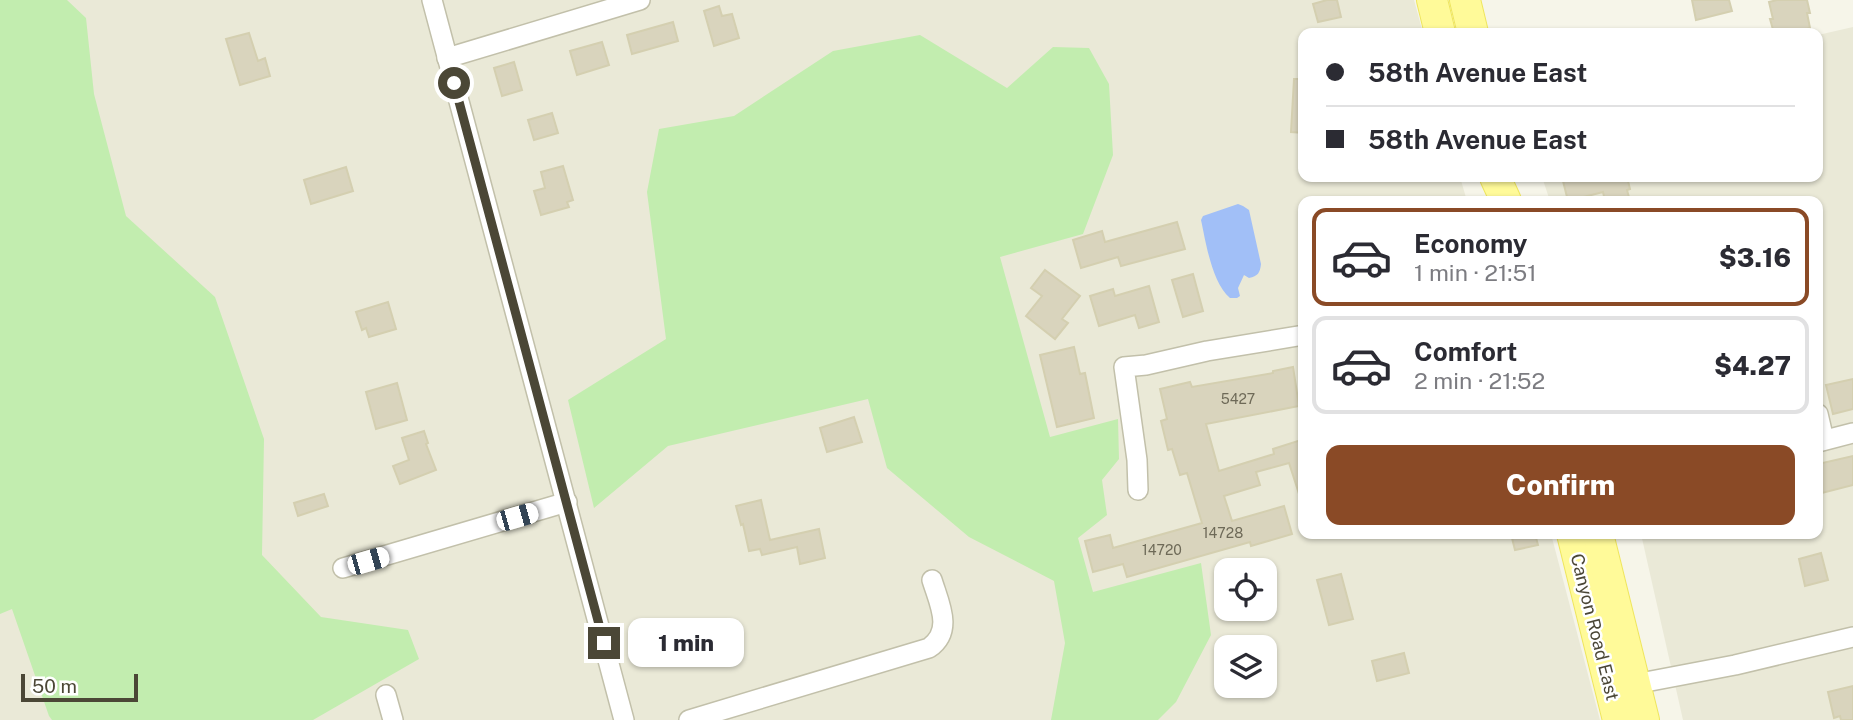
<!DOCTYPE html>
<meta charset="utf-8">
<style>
body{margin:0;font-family:"Public Sans",sans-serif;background:#f7f7f7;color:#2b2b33;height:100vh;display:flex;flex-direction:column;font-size:26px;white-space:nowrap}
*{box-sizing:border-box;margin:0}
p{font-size:23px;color:#7c7c81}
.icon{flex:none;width:38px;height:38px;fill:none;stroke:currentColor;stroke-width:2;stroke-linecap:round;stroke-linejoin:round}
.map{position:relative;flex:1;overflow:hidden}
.details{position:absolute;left:1298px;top:196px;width:525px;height:343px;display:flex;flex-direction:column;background:#fff;border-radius:14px;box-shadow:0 2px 5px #0004}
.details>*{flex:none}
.guide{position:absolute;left:1298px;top:28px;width:525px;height:154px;border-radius:14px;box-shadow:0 2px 5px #0004;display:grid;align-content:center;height:154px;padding:0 28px;background:#fff}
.buttons{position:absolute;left:1214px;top:558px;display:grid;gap:14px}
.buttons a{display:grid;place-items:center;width:63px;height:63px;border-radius:14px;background:#fff;box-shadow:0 2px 5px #0004;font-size:35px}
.scale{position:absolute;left:21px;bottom:18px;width:117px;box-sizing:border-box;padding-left:7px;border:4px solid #4b4736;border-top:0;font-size:19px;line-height:24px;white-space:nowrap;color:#4b4736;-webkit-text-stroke:5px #fff;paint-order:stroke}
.end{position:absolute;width:32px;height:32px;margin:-16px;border:9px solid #4b4736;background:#fff;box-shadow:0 0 0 4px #fff}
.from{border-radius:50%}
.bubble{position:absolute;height:49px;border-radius:14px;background:#fff;box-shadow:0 2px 5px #0004;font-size:23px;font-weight:800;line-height:49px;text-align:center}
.car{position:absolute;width:21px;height:42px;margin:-21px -10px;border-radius:9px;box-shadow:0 0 5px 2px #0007;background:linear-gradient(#fff 24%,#345 0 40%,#fff 0 76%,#345 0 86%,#fff 0)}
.guide b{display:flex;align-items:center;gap:24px;height:66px;font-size:26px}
.guide b+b{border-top:2px solid #e1e1e2}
.guide i{width:18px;height:18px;background:#2b2b33}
ul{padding:12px 0 0;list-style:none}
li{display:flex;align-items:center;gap:21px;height:98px;margin:0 14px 10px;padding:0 14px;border:4px solid #e1e1e2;border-radius:14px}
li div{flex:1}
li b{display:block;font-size:26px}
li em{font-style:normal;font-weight:800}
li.active{border-color:#8a4a26}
li>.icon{width:63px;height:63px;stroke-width:1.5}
.primary-button{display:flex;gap:14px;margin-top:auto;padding:14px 28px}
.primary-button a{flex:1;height:80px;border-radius:14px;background:#8a4a26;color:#fff;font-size:28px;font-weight:800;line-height:80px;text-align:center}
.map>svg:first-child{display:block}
</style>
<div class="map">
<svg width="1853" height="720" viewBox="0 0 1853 720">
<rect width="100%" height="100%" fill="#f6f5e9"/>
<g fill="#eae9d7" fill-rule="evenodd">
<path d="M0,0h1414l9,33h-119v144h156l7,24h-163v333h247l49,186h-1600zM1227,570h38v39h-38zM1227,648h38v38h-38z"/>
<path d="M1853,27v693h-170l-42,-186h177v-333h-268l-8,-24h276v-142z"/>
</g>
<g fill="#c2edaf">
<path d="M0,0h67l19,18 8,76 32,122 89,81 49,142 -2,116 59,62 87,13 11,29 -106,61h-261l-3,-4 -37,-107 -12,5z"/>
<path d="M920,35l87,53 46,-41 36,1 20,36 4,71 -30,79 -83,23 50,180 68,-18 1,40 -17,21 5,35 -29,23 15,54 108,-29 10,72 -35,67 -18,18h-107l14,-77 -11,-62 -85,-44 -82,-69 -19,-69 -200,47 -74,62 -26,-108 98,-61 -19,-147 12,-63 75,-13 99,-65z"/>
</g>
<path fill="#a1bff7" d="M1238,204l5,2 6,4 12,54c-1,9 -3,12 -12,14l-5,-3 -6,13 2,8 -3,2h-7c-18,-15 -24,-55 -29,-78l2,-4z"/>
<g fill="#d9d4bd" stroke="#d4cfb0" stroke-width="2">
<path d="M1327,0h10l4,17 -23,5 -5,-18z"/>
<path d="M1692,0h37l3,11 -36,9z"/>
<path d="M1777,0h30l3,13h-3l3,15 -22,5h-14l-4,-14h3l-4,-17z"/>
<path d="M719,6l3,10 10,-2 7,24 -25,8 -10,-35z"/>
<path d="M673,22l5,19 -46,13 -5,-19z"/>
<path d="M249,33l9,28 7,-3 5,18 -30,9 -14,-46z"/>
<path d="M602,42l7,23 -32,10 -7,-24z"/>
<path d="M514,62l8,28 -20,6 -8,-28z"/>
<path d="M1294,79h10v54l-13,-1z"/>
<path d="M552,113l6,20 -24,7 -6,-20z"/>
<path d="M563,166l10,34 -6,2 2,5 -28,8 -7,-24 11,-3 -4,-16z"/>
<path d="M346,167l7,24 -42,13 -7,-24z"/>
<path d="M1562,177h65l3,12 -3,1 3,11h-25l-2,-9 -35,9z"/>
<path d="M1177,222l8,27 -64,17 -3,-9 -37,11 -8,-28 29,-9 3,11z"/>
<path d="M1045,270l35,26 -18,23 6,4 -13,16 -29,-23 16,-20 -11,-8z"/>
<path d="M1193,274l10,37 -20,6 -11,-37z"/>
<path d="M1149,286l10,36 -20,6 -4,-13 -36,11 -9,-30 23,-7 2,7z"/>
<path d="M388,302l8,27 -27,8 -3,-9 -4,2 -6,-18z"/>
<path d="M1074,347l6,27 5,-1 9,45 -37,9 -17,-72z"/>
<path d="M1293,367l6,39 -93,18 13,47 55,-17 -1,-5 31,-10v61h-3l-12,-37 -33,9 4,13 -36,11 8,25 52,-15 8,28 -41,12 -1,-4 -123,35 -4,-13 -30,8 -8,-31 25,-6 3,13 89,-25 -15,-50 -7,2 -8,-26 -4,1 -7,-29 6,-2 -7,-30 30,-7 2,5 81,-14v-2z"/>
<path d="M1853,379v30l-20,5 -7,-29z"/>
<path d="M397,383l10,37 -31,9 -10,-37z"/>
<path d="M854,417l8,25 -35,10 -7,-24z"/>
<path d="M424,431l4,12 -2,1 10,26 -36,14 -7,-18 16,-6 -7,-22z"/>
<path d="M1853,456v29l-35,9v-30z"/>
<path d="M324,494l4,12 -30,10 -4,-13z"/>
<path d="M761,500l9,40 49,-11 6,29 -25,6 -3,-17 -35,8 -2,-6 -11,2 -6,-27 -2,1 -5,-19z"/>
<path d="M1511,534h24l3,11 -23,5z"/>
<path d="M1821,553l7,27 -23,6 -6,-27z"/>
<path d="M1341,574l12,45 -24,6 -12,-45z"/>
<path d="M1404,653l5,20 -32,8 -5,-20z"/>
<path d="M1853,686v34h-12l-1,-4 -6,2 -6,-26z"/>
</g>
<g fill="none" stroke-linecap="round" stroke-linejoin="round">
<defs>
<g id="street">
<path d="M432,0l192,720"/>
<path d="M447,58l193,-58"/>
<path d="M1818,414l6,26"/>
<path d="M1818,442l35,-9"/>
<path d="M1138,490l-1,-30 -13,-93 22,-2 61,-14 97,-16"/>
<path d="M343,568l224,-66"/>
<path d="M1635,684l100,-19 118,-28"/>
<path d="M386,695l7,25"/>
<path d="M689,720l240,-72c25,-17 10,-45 3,-68"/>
</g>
<g id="primary">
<path d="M1432,0l8,33"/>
<path d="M1465,0l8,33"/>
<path d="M1495,177l11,24"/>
<path d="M1572,534l46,186"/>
<path d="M1598,534l46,186"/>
</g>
</defs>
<use href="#street" stroke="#c2c0aa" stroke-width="22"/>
<use href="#primary" stroke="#efe65e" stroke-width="32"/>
<use href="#street" stroke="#fff" stroke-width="19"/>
<use href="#primary" stroke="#fffa99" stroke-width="30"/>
</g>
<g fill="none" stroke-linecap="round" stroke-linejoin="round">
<path stroke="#4b4736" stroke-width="9" d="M454,83l150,560"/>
</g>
<g text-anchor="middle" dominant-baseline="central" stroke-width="5" stroke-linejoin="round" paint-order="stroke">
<g font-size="14" fill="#6e6a58">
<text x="1238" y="399">5427</text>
<text x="1223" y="533">14728</text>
<text x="1162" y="550">14720</text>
</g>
<g font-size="18" fill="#4b4736" stroke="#fff">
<text transform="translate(1595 627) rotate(76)">Canyon Road East</text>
</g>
</g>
</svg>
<div class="buttons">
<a><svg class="icon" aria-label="locate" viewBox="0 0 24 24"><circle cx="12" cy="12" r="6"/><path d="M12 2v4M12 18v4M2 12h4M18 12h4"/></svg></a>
<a><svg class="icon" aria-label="layers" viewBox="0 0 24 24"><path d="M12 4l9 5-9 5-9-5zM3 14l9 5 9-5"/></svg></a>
</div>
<div class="scale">50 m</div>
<i class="end from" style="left:454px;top:83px"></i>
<i class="end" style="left:604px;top:643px"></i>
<div class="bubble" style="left:628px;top:618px;width:116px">1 min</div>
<i class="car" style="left:517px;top:517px;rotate:74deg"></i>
<i class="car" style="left:368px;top:561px;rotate:74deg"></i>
<div class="guide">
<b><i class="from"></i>58th Avenue East</b>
<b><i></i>58th Avenue East</b>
</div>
<section class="details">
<ul>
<li class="active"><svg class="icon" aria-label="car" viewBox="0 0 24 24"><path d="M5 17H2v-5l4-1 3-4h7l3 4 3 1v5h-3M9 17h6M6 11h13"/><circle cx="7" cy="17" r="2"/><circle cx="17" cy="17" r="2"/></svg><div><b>Economy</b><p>1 min · 21:51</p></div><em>$3.16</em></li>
<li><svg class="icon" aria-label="car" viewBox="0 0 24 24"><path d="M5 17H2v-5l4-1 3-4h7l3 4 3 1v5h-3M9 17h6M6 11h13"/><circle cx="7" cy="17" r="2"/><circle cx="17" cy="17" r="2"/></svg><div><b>Comfort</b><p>2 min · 21:52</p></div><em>$4.27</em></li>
</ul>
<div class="primary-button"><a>Confirm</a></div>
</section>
</div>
